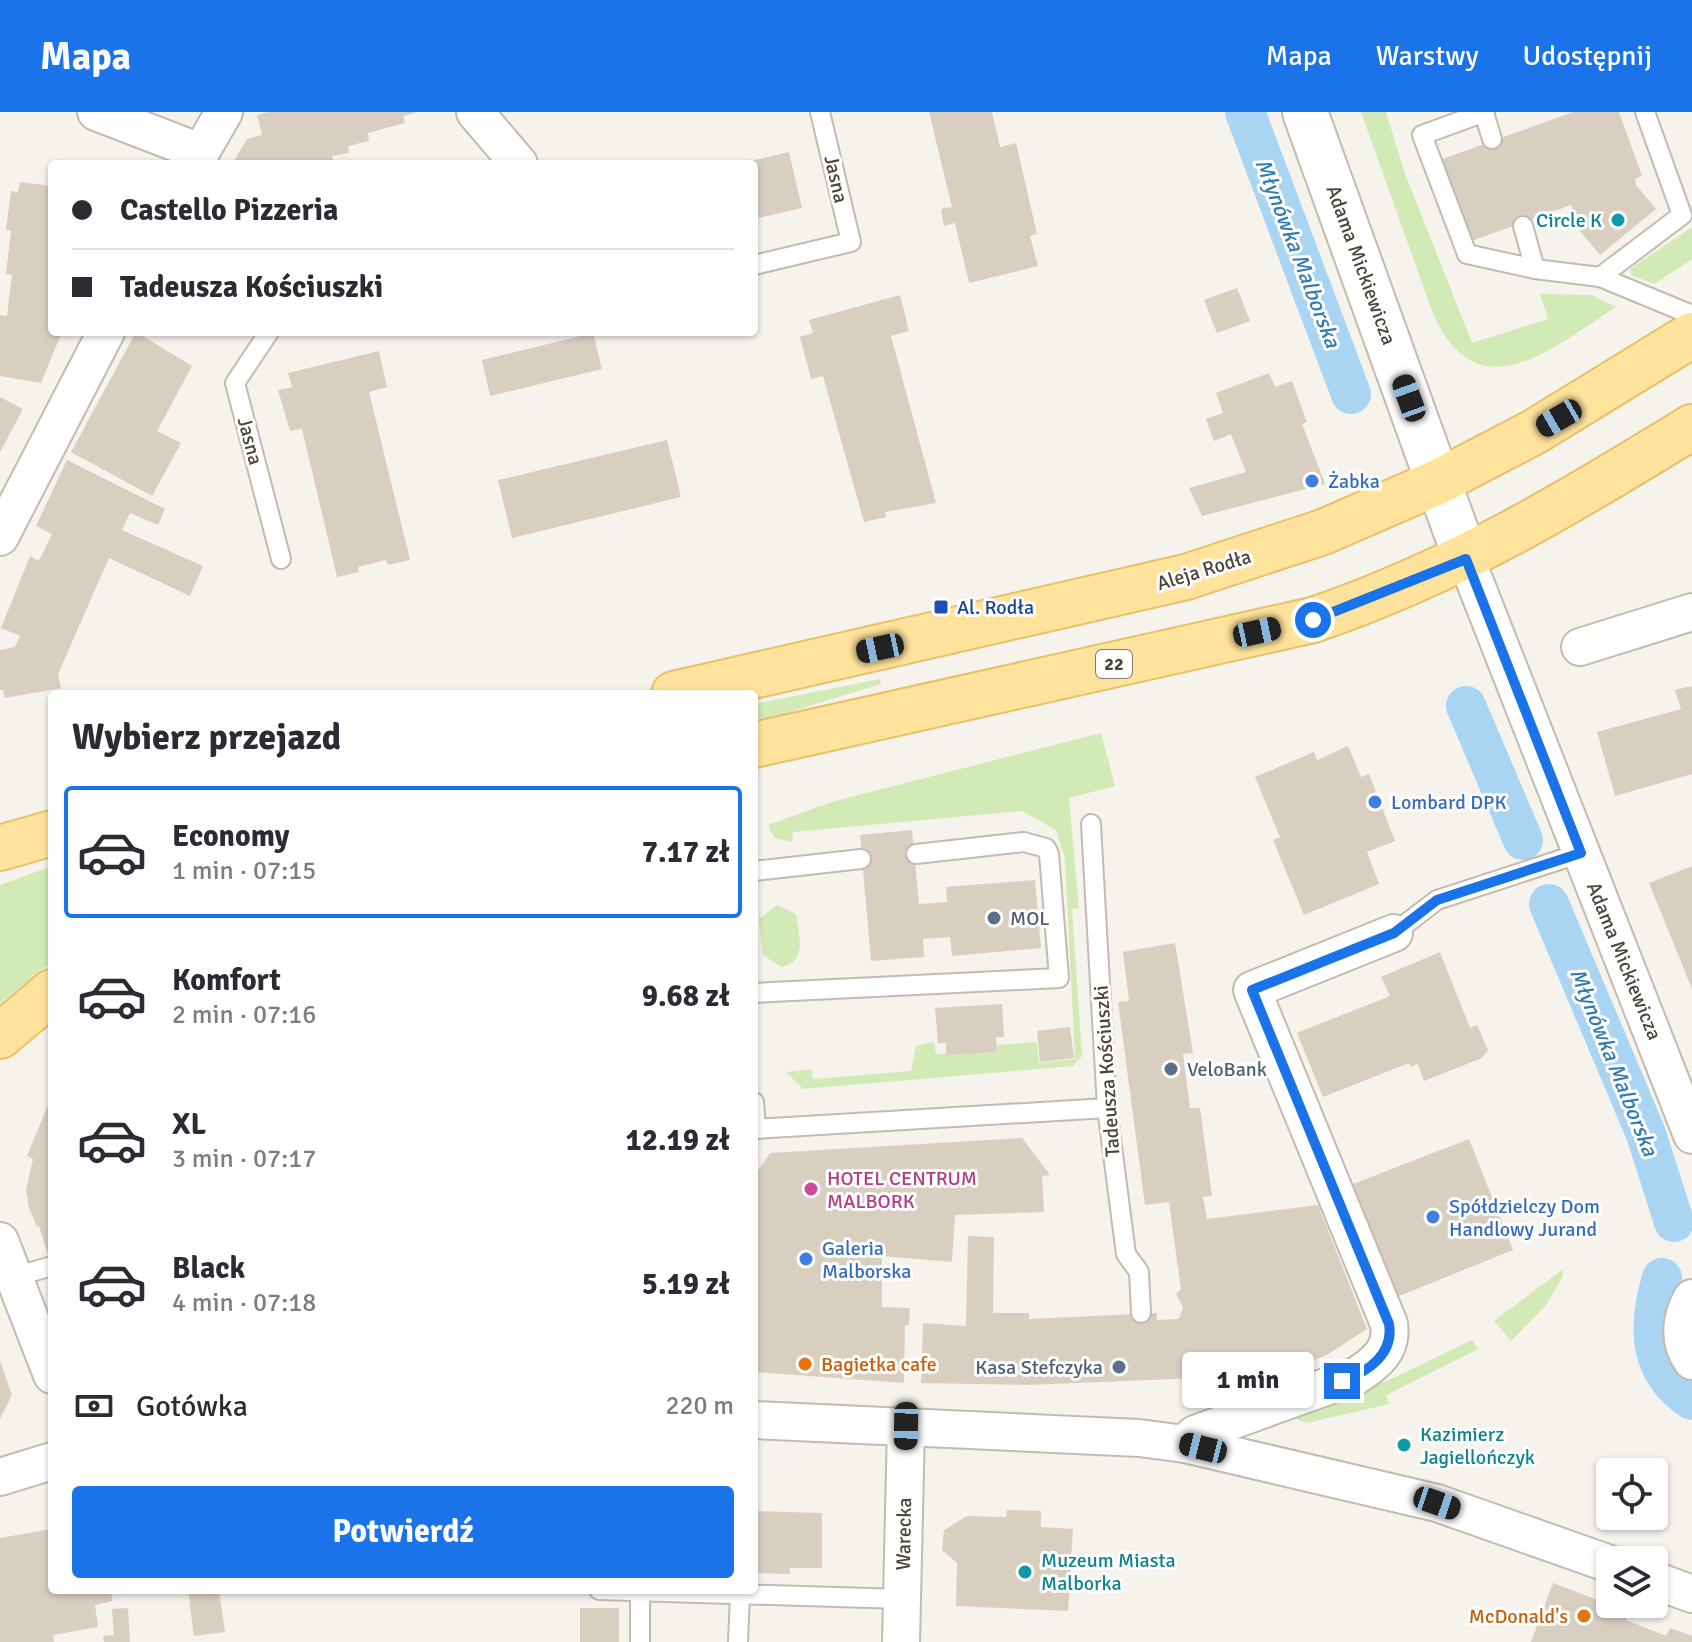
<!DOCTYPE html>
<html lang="pl">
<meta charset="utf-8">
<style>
body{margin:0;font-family:Signika,sans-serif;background:#f2f2f3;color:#2b2b33;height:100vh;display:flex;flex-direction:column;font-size:30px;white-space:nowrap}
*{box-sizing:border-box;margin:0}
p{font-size:26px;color:#7c7c81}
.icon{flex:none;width:44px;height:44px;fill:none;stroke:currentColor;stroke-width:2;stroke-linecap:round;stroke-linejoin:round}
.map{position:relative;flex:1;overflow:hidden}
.sheet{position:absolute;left:48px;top:578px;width:710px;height:904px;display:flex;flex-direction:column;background:#fff;border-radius:8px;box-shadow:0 2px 6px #0004}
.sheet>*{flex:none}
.banner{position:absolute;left:48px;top:48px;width:710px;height:176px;border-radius:8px;box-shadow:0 2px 6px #0004;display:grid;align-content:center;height:176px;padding:0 24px;background:#fff}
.controls{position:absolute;left:1596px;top:1346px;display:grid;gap:16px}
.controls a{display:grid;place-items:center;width:72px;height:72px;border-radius:8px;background:#fff;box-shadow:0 2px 6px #0004;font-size:40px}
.end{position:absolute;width:36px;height:36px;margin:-18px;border:10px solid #1a73e8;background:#fff;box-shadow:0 0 0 4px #fff}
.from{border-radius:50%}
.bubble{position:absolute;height:56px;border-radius:8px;background:#fff;box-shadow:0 2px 6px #0004;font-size:26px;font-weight:700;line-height:56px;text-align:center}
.car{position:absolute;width:24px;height:48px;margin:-24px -12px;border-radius:10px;box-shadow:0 0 6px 2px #0007;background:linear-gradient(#222 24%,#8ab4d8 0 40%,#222 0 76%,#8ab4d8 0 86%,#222 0)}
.banner b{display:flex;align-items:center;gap:28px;height:76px;font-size:30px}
.banner b+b{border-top:2px solid #e1e1e2}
.banner i{width:20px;height:20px;background:#2b2b33}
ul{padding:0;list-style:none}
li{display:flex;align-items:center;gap:24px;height:132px;margin:0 16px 12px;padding:0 8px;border:4px solid transparent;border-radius:8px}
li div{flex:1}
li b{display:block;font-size:30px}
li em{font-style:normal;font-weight:700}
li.active{border-color:#1a73e8}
li>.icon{width:72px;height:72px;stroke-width:1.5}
h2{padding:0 24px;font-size:36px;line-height:96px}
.pay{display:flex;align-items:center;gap:20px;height:88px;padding:0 24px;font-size:30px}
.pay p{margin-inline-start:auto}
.action{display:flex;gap:16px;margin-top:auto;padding:16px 24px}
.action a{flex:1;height:92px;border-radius:8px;background:#1a73e8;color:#fff;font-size:32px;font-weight:700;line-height:92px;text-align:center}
header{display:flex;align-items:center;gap:48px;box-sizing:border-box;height:112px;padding:0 40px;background:#1a73e8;color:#fff}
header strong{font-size:38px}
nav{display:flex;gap:44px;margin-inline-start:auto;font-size:28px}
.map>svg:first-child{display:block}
</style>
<header>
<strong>Mapa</strong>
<nav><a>Mapa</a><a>Warstwy</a><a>Udostępnij</a></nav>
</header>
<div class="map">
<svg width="1692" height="1530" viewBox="0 0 1692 1530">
<rect width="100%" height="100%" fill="#f6f3ec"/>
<g fill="#d2eab5">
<path d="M1361,0h25l18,59 68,172 76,-24 -8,-25 51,1 25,12c-64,41 -140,109 -184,4z"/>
<path d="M1692,115v32l-38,25 -23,-9 -1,-6z"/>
<path d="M880,567l1,5 -127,39v-19z"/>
<path d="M1101,621l14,53 -46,12 10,110 -7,1 10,147 -9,10 -270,23 -17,-17 26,-3 1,10 98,-8 5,-25 18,-4 2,12 61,-4v-5l40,-3 2,21 36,-4 -10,-200 -9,-29 -34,-19 -229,21 -1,10 -18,-4 -6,-13 67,-24z"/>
<path d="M52,754v96l-52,41v-118z"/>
<path d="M777,793l19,9c3,20 12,48 -15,53l-18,-12 -4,-36z"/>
<path d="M1562,1158l1,6 -17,29 -35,36 -17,-20z"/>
<path d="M1472,1228l6,9 -92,46 3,9 -82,19 -9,-3 -2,-4 97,-38z"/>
</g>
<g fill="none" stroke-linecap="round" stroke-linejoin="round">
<g stroke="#a9d4f2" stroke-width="40">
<path d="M1245,0l106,282"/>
<path d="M1466,594l57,134"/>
<path d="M1549,792l97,230 28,88"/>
<path d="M1662,1166c-14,47 -15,92 30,122"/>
</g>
</g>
<g fill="#d8cfc1">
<path d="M268,0h147v1l-12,3 2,7 -37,10 1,8 -21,5 1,7 -17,3 2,8h-102l15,-25 15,-4 -5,-20z"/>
<path d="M929,0h63l8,35 16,-4 21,91 -7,2 8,30 -69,17 -14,-60 -11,3 -3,-17 11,-2z"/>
<path d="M1573,0h46l23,64 -7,3 1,6 20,24 -56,46 -20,-24 -9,-26 -105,38 -29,-82z"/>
<path d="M789,40l13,56 -48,11v-55l-12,-1z"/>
<path d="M20,70l32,4v146h10l-21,51 -41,-7v-61l7,1 5,-41 -6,-1 5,-43 -5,-1 5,-39 7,1z"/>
<path d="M1237,176l13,33 -33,12 -13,-33z"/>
<path d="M900,183l9,36 -18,5 45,167 -51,9 1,5 -22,5 -41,-146 -12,3 -11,-42 13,-4 -4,-13z"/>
<path d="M136,220l56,34 -35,65 24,12 -29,53 -81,-44z"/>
<path d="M593,221l9,36 -112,27 -8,-36z"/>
<path d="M379,239l8,36 -18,5 41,168 -22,5 -2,-5 -28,7 1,5 -22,5 -35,-148 -12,2 -12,-41 14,-3 -4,-14z"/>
<path d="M1269,261l6,14 17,-6 15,41 -5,2 23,60 -123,32 -13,-28 57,-16 -15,-38 -17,7 -8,-22 17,-6 -7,-20z"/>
<path d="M0,285l23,12 -23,43z"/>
<path d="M667,328l14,57 -169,41 -14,-58z"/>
<path d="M67,348l98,49 -7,16 -28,-12 -8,17 81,36 -13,30 -81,-38 -51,116 3,14 -56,10 -2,-8h-3v-40l15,-3 5,-11 -19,-8 29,-72 9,5 13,-27 -16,-8z"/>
<path d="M1692,574v88l-77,22 -18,-64 84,-23 -6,-19z"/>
<path d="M1348,634l13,31 8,-3 26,67 -28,11 12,32 -75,31 -31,-75 7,-3 -25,-60 59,-25 3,8z"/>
<path d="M912,718l7,74 28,-2 -1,-15 89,-7 6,68 -89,8 -2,-19 -27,2 1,18 -53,4 -11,-126z"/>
<path d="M1692,754v123l-43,-106z"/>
<path d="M1175,831l18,110 -10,1 7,54h10l12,88 -9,1 4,22 111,-14 49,124 -42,27 -54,19 -244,10 -106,-2 2,-60 43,3 2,-90 26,1 -1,76h36v6l128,-6v7l22,-1 4,-12 -7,-13 5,-5 -12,-87 -24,3 -27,-203 11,-1 -6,-49z"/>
<path d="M1440,840l30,76 7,-3 11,25 -6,8 -58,23 -6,-17 -7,3 -2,-4 -86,34 -26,-64 93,-37 -9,-19z"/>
<path d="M1002,892l2,33h-8l1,15 -51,3v-12h-8l-3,-35z"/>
<path d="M1070,915l4,31 -34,4 -3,-31z"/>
<path d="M48,993l4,2 -1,157 -12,-38 -2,1 -8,-19 -3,-18 7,-31 -6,-3z"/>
<path d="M1022,1026l28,37 -8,1 2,36 -89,3 -3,47 -70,-6v51l28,1 -1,17h-4l-1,58 -150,-11v-196l16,-23z"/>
<path d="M1469,1027l44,111 -116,47 -44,-113z"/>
<path d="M0,1249l12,34 -12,24z"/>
<path d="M1007,1398l34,1v16l32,2 -5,82 -112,-5 1,-43 -15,-13 2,-20 23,-14 39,1z"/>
<path d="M754,1399l68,2v55h-32v6l-36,-1z"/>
<path d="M52,1417v61h58l3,11 -18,4 3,22 -45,8 1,7h-54v-104z"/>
<path d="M1553,1471l76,29 -3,8 40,16 4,-8 22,8v6h-161z"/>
<path d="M188,1478h31l6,42 -31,4z"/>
<path d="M128,1496l2,34h-26l-1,-6 11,-1 -2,-26z"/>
<rect x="580" y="1496" width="39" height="34"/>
</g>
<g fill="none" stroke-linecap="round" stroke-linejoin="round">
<defs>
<g id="service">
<path d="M1485,0l-63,23 45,119 68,15 65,8 92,38"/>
<path d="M1484,1l8,26"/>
<path d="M1523,114l12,43"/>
<path d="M754,153l97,-23 -31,-130"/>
<path d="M1600,165l82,-62 -37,-103"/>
<path d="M269,220l-34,51 46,176"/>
<path d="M1091,712l16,284 19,146 13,18 2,41"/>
<path d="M754,759l107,-12"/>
<path d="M1394,821l43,-33 144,-47"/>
<path d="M754,881l305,-15 -10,-124 -3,-6 -22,-6 -108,12"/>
<path d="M754,990l2,27"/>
<path d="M754,1017l353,-21"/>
<path d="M14,1165l38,-11"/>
<path d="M599,1478l303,9"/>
<path d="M640,1530v-50"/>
<path d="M738,1530l2,-47"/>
</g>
<g id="minor">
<path d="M96,0l104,40"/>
<path d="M475,0l44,52"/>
<path d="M194,52l30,-52"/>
<path d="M0,425l106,-205"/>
<path d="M1466,447l226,576"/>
<path d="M1580,535l112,-35"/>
<path d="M0,1129l52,134"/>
<path d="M1692,1186c-12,20 -14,44 0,63"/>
<path d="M754,1308l385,18 46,6 252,59 173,61"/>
<path d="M1185,1332l10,-10 161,-58c20,-13 37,-26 33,-52l-137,-334 142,-57"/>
<path d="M0,1365l52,-16"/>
<path d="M1654,1468l38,14"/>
<path d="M901,1530l5,-216"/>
</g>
<path id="tertiary" d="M1305,0l161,447"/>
<g id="primary">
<path d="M674,582l512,-117 137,-45 115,-50 96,-50 158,-97"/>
<path d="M754,633l559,-125c141,-48 254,-116 379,-193"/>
<path d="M0,736l52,-15"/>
<path d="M0,924l52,-44"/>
</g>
</defs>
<use href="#service" stroke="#c2bbae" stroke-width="22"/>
<use href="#minor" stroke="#c2bbae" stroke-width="40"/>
<use href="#tertiary" stroke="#c2bbae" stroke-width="48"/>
<use href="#primary" stroke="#e6c16a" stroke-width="48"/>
<use href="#service" stroke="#fff" stroke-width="18"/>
<use href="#minor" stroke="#fff" stroke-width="36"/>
<use href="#tertiary" stroke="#fff" stroke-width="44"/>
<use href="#primary" stroke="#ffe39c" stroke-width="44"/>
</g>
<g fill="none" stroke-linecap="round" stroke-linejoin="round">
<path stroke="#1a73e8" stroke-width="10" d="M1313,508l153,-61 115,294 -144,47 -43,33 -142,57 137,334c5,30 -21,48 -47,57"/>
</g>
<g fill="#0f9aa8" stroke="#fff" stroke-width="3">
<circle cx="1618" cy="108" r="8"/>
<circle cx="1404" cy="1333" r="8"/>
<circle cx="1025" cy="1460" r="8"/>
</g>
<g fill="#3f7fe0" stroke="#fff" stroke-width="3">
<circle cx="1312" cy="369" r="8"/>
<circle cx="1375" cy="690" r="8"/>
<circle cx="1433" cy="1105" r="8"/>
<circle cx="806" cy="1147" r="8"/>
</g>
<rect fill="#1a4fb4" stroke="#fff" stroke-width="3" x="933" y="487" width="16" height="16" rx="4"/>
<g fill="#5c6f8a" stroke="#fff" stroke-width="3">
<circle cx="994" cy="806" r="8"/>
<circle cx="1171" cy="957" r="8"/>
<circle cx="1119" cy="1255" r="8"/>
</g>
<circle fill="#d1479c" stroke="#fff" stroke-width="3" cx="811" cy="1077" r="8"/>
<g fill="#e8710a" stroke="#fff" stroke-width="3">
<circle cx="805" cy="1252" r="8"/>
<circle cx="1584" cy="1504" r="8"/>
</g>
<g text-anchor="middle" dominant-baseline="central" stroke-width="6" stroke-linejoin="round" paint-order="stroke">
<rect fill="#fff" stroke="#817c74" stroke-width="2" x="1096" y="538" width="36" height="28" rx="6"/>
<g font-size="18" font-weight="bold" fill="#4b4439">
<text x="1114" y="552">22</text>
</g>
<g font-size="20" fill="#4b4439" stroke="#fff">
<text transform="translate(836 67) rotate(77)">Jasna</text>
<text transform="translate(1361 153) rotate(70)">Adama Mickiewicza</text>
<text transform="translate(250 329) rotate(75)">Jasna</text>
<text transform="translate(1204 458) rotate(-17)">Aleja Rodła</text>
<text transform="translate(1624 849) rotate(68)">Adama Mickiewicza</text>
<text transform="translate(1107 959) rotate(-94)">Tadeusza Kościuszki</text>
<text transform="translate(904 1422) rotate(-89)">Warecka</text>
</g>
<g font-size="20" fill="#0d838f" stroke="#fff" text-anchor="start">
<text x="1602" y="108" text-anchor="end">Circle K</text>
<text x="1420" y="1322">Kazimierz<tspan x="1420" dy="23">Jagiellończyk</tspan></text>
<text x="1041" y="1448">Muzeum Miasta<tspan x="1041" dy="23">Malborka</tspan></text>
</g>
<g font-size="20" fill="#366cbe" stroke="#fff" text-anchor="start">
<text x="1328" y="369">Żabka</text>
<text x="1391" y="690">Lombard DPK</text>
<text x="1449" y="1094">Spółdzielczy Dom<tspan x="1449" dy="23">Handlowy Jurand</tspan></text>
<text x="822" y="1136">Galeria<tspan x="822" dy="23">Malborska</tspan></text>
</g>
<g font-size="20" fill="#164399" stroke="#fff" text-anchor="start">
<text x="957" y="495">Al. Rodła</text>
</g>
<g font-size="20" fill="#4e5e75" stroke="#fff" text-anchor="start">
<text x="1010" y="806">MOL</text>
<text x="1187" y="957">VeloBank</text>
<text x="1103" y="1255" text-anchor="end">Kasa Stefczyka</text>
</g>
<g font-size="20" fill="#b23c85" stroke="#fff" text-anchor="start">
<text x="827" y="1066">HOTEL CENTRUM<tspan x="827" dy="23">MALBORK</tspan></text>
</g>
<g font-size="20" fill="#c56008" stroke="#fff" text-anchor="start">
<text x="821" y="1252">Bagietka cafe</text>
<text x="1568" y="1504" text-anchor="end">McDonald's</text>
</g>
<g font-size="22" font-style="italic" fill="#2e7ab2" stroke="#fff">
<text transform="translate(1298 141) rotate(69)">Młynówka Malborska</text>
<text transform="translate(1614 950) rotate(68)">Młynówka Malborska</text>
</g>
</g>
</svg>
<div class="controls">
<a><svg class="icon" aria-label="locate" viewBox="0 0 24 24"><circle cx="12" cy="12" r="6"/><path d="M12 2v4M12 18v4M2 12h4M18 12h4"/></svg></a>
<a><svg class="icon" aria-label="layers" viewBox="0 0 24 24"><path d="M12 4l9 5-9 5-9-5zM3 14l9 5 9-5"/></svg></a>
</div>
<i class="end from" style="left:1313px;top:508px"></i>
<i class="end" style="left:1342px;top:1269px"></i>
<div class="bubble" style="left:1182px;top:1240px;width:132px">1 min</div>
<i class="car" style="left:1409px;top:286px;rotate:340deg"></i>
<i class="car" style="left:1559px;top:306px;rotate:240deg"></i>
<i class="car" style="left:1257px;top:520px;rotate:78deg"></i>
<i class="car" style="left:880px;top:536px;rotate:258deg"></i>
<i class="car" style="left:906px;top:1314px;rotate:181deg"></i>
<i class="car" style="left:1203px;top:1336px;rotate:284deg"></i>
<i class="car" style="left:1437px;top:1391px;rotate:109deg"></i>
<div class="banner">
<b><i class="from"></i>Castello Pizzeria</b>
<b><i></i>Tadeusza Kościuszki</b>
</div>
<section class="sheet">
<h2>Wybierz przejazd</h2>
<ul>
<li class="active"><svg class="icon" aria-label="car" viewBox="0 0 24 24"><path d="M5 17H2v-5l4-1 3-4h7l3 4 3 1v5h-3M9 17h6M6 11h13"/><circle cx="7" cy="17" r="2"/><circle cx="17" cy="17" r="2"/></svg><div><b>Economy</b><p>1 min · 07:15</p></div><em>7.17 zł</em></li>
<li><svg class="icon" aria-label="car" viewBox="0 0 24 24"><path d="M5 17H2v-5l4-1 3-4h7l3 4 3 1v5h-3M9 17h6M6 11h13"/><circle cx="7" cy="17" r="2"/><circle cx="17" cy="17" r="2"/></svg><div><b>Komfort</b><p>2 min · 07:16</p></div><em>9.68 zł</em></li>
<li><svg class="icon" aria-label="car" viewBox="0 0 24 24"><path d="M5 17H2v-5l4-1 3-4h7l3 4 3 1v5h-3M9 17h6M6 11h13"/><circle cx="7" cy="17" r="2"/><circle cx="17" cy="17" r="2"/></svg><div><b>XL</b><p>3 min · 07:17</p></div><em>12.19 zł</em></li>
<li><svg class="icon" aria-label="car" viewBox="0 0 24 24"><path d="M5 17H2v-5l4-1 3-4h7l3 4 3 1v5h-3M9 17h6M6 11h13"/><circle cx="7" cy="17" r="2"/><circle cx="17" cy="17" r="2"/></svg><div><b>Black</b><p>4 min · 07:18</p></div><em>5.19 zł</em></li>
</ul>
<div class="pay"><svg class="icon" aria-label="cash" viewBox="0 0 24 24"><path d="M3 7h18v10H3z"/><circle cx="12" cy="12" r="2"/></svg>Gotówka<p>220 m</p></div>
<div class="action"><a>Potwierdź</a></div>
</section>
</div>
